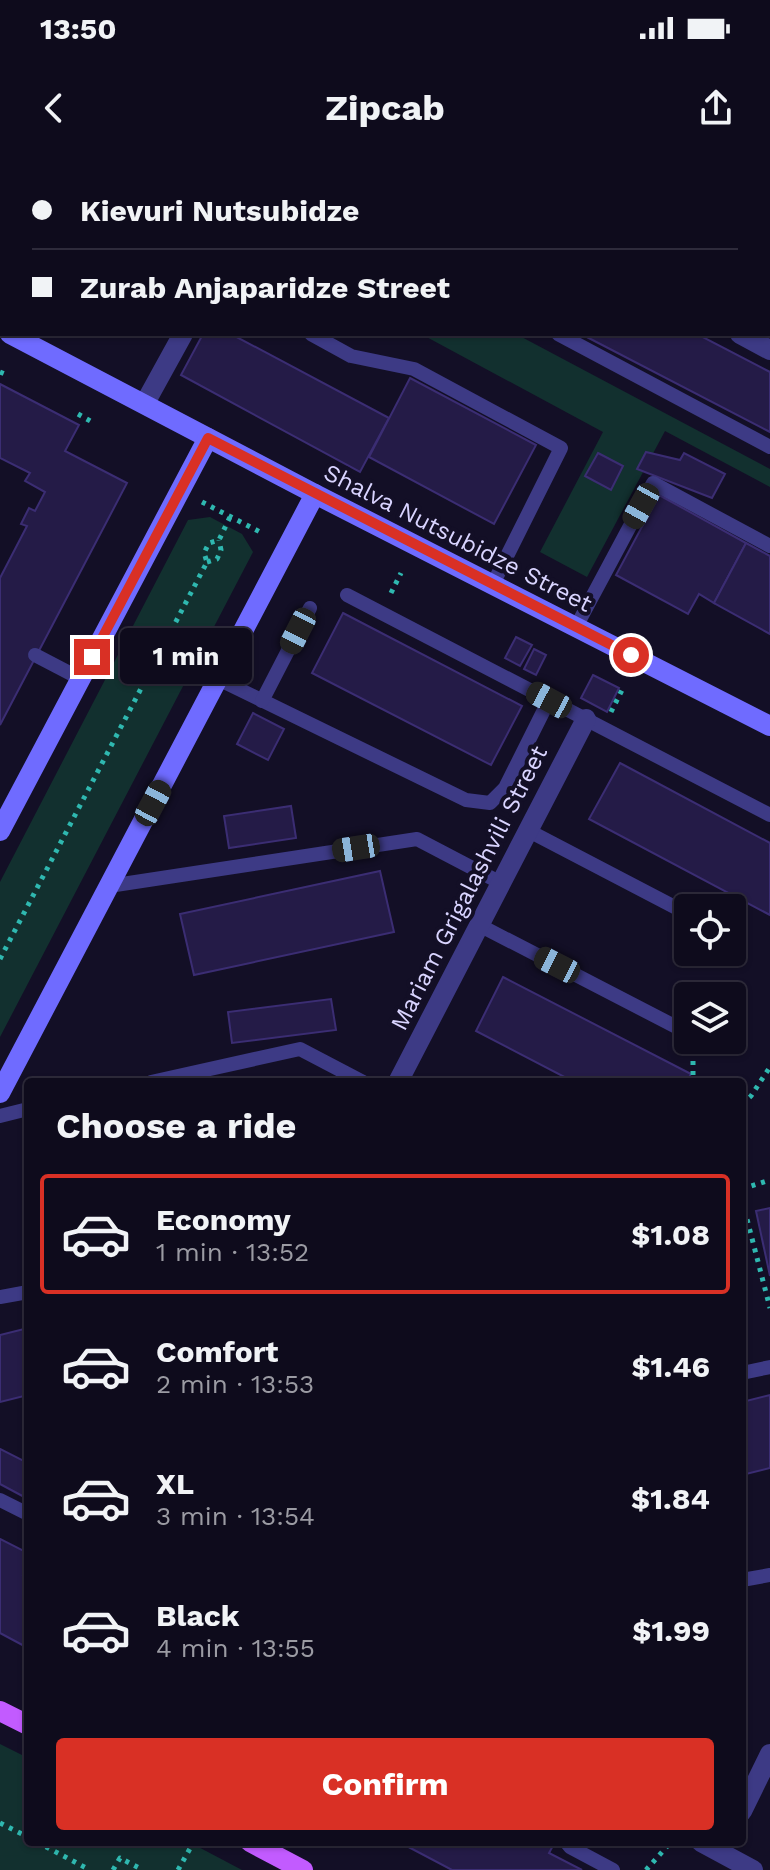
<!DOCTYPE html>
<meta charset="utf-8">
<style>
body{margin:0;font-family:"Work Sans",sans-serif;background:#171425;color:#f1f3f6;height:100vh;display:flex;flex-direction:column;font-size:30px;white-space:nowrap}
*{box-sizing:border-box;margin:0}
p{font-size:26px;color:#9b9ba3}
.icon{flex:none;width:44px;height:44px;fill:none;stroke:currentColor;stroke-width:2;stroke-linecap:round;stroke-linejoin:round}
.map{position:relative;flex:1;overflow:hidden}
.drawer{position:absolute;left:24px;top:918px;width:722px;height:768px;display:flex;flex-direction:column;background:#0e0b1c;border-radius:8px;box-shadow:0 2px 6px #0004,0 0 0 2px #2e2b3b}
.drawer>*{flex:none}
.hud{position:absolute;left:0px;top:0px;width:770px;height:176px;box-shadow:0 2px 6px #0004,0 0 0 2px #2e2b3b;display:grid;align-content:center;height:176px;padding:0 32px;background:#0e0b1c}
.tools{position:absolute;left:674px;top:734px;display:grid;gap:16px}
.tools a{display:grid;place-items:center;width:72px;height:72px;border-radius:8px;background:#0e0b1c;box-shadow:0 2px 6px #0004,0 0 0 2px #2e2b3b;font-size:40px}
.end{position:absolute;width:36px;height:36px;margin:-18px;border:10px solid #d93025;background:#fff;box-shadow:0 0 0 4px #fff}
.from{border-radius:50%}
.bubble{position:absolute;height:56px;border-radius:8px;background:#0e0b1c;box-shadow:0 2px 6px #0004,0 0 0 2px #2e2b3b;font-size:26px;font-weight:700;line-height:56px;text-align:center}
.car{position:absolute;width:24px;height:48px;margin:-24px -12px;border-radius:10px;box-shadow:0 0 6px 2px #0007;background:linear-gradient(#222 24%,#8ab4d8 0 40%,#222 0 76%,#8ab4d8 0 86%,#222 0)}
.hud b{display:flex;align-items:center;gap:28px;height:76px;font-size:30px}
.hud b+b{border-top:2px solid #2e2b3b}
.hud i{width:20px;height:20px;background:#f1f3f6}
ul{padding:0;list-style:none}
li{display:flex;align-items:center;gap:24px;height:120px;margin:0 16px 12px;padding:0 16px;border:4px solid transparent;border-radius:8px}
li div{flex:1}
li b{display:block;font-size:30px}
li em{font-style:normal;font-weight:700}
li.active{border-color:#d93025}
li>.icon{width:72px;height:72px;stroke-width:1.5}
h2{padding:0 32px;font-size:36px;line-height:96px}
.button{display:flex;gap:16px;margin-top:auto;padding:16px 32px}
.button a{flex:1;height:92px;border-radius:8px;background:#d93025;color:#fff;font-size:32px;font-weight:700;line-height:92px;text-align:center}
.status{display:flex;justify-content:space-between;align-items:center;height:56px;padding:0 40px;background:#0e0b1c;direction:ltr}
.status svg{height:22px;fill:currentColor}
header{display:flex;justify-content:space-between;align-items:center;height:104px;padding:0 32px;background:#0e0b1c;font-size:36px;font-weight:700}
.map>svg:first-child{display:block}
</style>
<div class="status"><b>13:50</b><svg viewBox="0 0 49 12"><path d="M0 12V9h3v3zM5 12V6h3v6zM10 12V3h3v9zM15 12V0h3v12zM26 1h20v11H26zM47 4h2v5h-2z"/></svg></div>
<header><svg class="icon" aria-label="back" viewBox="0 0 24 24"><path d="M15 5l-7 7 7 7"/></svg>Zipcab<svg class="icon" aria-label="share" viewBox="0 0 24 24"><path d="M12 15V3M7 8l5-5 5 5M5 13v7h14v-7"/></svg></header>
<div class="map">
<svg width="770" height="1710" viewBox="0 0 770 1710">
<rect width="100%" height="100%" fill="#130f26"/>
<g fill="#12302f">
<path d="M582,0h188v135l-2,-133z"/>
<path d="M421,174h95l254,135v18l-105,-56 -78,146 -47,-25 63,-120z"/>
<path d="M210,357l32,17 11,18 -253,485v-155l188,-362z"/>
<path d="M0,1584l28,14v84h161l53,28h-242z"/>
</g>
<g fill="#241b47" stroke="#3b2d73" stroke-width="2">
<path d="M114,0h73l-74,2z"/>
<path d="M443,0h78l4,2h-78z"/>
<path d="M203,174h28l158,84 -29,54 -179,-97z"/>
<path d="M581,174h116l73,38v60z"/>
<path d="M410,218l126,67 -42,79 -125,-67z"/>
<path d="M0,224l79,41 -14,26 62,32 -127,242v-147l27,-52 -6,-2 8,-16 6,3 10,-19 -20,-11 5,-8 -30,-15z"/>
<path d="M646,292l34,8 4,-7 41,21 -13,24 -75,-29z"/>
<path d="M598,293l25,13 -12,24 -26,-14z"/>
<path d="M659,335l87,48 -32,60 -15,-9 -11,20 -72,-39z"/>
<path d="M746,383l24,13v78l-56,-31z"/>
<path d="M343,453l179,93 -31,59 -179,-92z"/>
<path d="M516,477l16,8 -12,21 -15,-8z"/>
<path d="M534,489l12,6 -10,20 -12,-6z"/>
<path d="M593,515l26,13 -12,24 -26,-14z"/>
<path d="M253,553l31,16 -16,31 -31,-16z"/>
<path d="M620,603l150,80v72l-181,-96z"/>
<path d="M291,646l5,32 -67,10 -5,-32z"/>
<path d="M380,711l14,61 -200,43 -14,-61z"/>
<path d="M503,817l188,97 -5,8h-112l-98,-51z"/>
<path d="M331,839l5,31 -104,13 -4,-31z"/>
<path d="M770,1048v68l-14,-65z"/>
<path d="M28,1168v67l-28,7v-67z"/>
<path d="M770,1235v73l-28,7v-73z"/>
<path d="M0,1289l28,14v36l-28,-15z"/>
<path d="M0,1379l28,14v12l-5,10 5,3v70l-28,-15z"/>
<path d="M399,1682h156l-6,11 33,17h-130z"/>
</g>
<g fill="none" stroke-linecap="round" stroke-linejoin="round">
<g stroke="#2fb8b0" stroke-width="5" stroke-dasharray="4 6" stroke-linecap="butt">
<path d="M768,109l2,-1"/>
<path d="M0,212l5,2"/>
<path d="M78,254l14,8"/>
<path d="M202,342l62,32"/>
<path d="M207,402l10,-3 4,-9 -2,-10"/>
<path d="M391,433l10,-20"/>
<path d="M125,487l65,34"/>
<path d="M611,552l12,-24"/>
<path d="M0,799l207,-397 -3,-9 5,-10 10,-3 11,-23"/>
<path d="M693,891v31"/>
<path d="M742,944l9,-8 19,-29"/>
<path d="M742,1029l28,-9"/>
<path d="M742,1040l28,108"/>
<path d="M0,1663l28,14"/>
<path d="M37,1682l53,28"/>
<path d="M113,1710l7,-12 23,12"/>
<path d="M178,1710l14,-25"/>
<path d="M646,1710l25,-28"/>
</g>
<g stroke="#3d3a85" stroke-width="14">
<path d="M86,2l1,-2"/>
<path d="M0,157l2,-3"/>
<path d="M311,174l40,22 63,13 147,79 -68,136"/>
<path d="M558,174l212,113"/>
<path d="M347,435l423,220"/>
<path d="M576,467l77,-144 117,63"/>
<path d="M35,495l46,24"/>
<path d="M218,519l248,121 24,3 15,-15 44,-88"/>
<path d="M262,541l48,-93"/>
<path d="M529,671l159,83"/>
<path d="M109,726l308,-47 84,44"/>
<path d="M479,765l209,108"/>
<path d="M151,922l149,-33 63,33"/>
<path d="M0,956l28,-7"/>
<path d="M0,1137l28,-5"/>
<path d="M742,1213l28,-6"/>
<path d="M0,1340l28,14"/>
<path d="M742,1420l28,-5"/>
<path d="M566,1682l4,5 43,23"/>
</g>
<g stroke="#3d3a85" stroke-width="20">
<path d="M405,0l4,2"/>
<path d="M275,2l1,-2"/>
<path d="M740,174l30,16"/>
<path d="M145,243l38,-69"/>
<path d="M398,922l188,-363"/>
<path d="M742,1651l28,-57"/>
<path d="M701,1682l52,28"/>
</g>
<g stroke="#6f6bff" stroke-width="20">
<path d="M10,174l305,160 455,232"/>
<path d="M0,671l208,-393"/>
<path d="M0,933l315,-599"/>
</g>
<g stroke="#c25bff" stroke-width="20">
<path d="M0,1551l28,14"/>
<path d="M250,1682l53,28"/>
</g>
</g>
<g fill="none" stroke-linecap="round" stroke-linejoin="round">
<path stroke="#d93025" stroke-width="10" d="M92,497l116,-219 423,217"/>
</g>
<g text-anchor="middle" dominant-baseline="central" stroke-width="8" stroke-linejoin="round" paint-order="stroke">
<g font-size="24" fill="#d9d4ff" stroke="#130f26">
<text transform="translate(458 378) rotate(27)">Shalva Nutsubidze Street</text>
<text transform="translate(469 728) rotate(-63)">Mariam Grigalashvili Street</text>
</g>
</g>
</svg>
<div class="tools">
<a><svg class="icon" aria-label="locate" viewBox="0 0 24 24"><circle cx="12" cy="12" r="6"/><path d="M12 2v4M12 18v4M2 12h4M18 12h4"/></svg></a>
<a><svg class="icon" aria-label="layers" viewBox="0 0 24 24"><path d="M12 4l9 5-9 5-9-5zM3 14l9 5 9-5"/></svg></a>
</div>
<i class="end from" style="left:631px;top:495px"></i>
<i class="end" style="left:92px;top:497px"></i>
<div class="bubble" style="left:120px;top:468px;width:132px">1 min</div>
<i class="car" style="left:641px;top:346px;rotate:209deg"></i>
<i class="car" style="left:298px;top:471px;rotate:207deg"></i>
<i class="car" style="left:549px;top:540px;rotate:298deg"></i>
<i class="car" style="left:153px;top:643px;rotate:28deg"></i>
<i class="car" style="left:356px;top:688px;rotate:261deg"></i>
<i class="car" style="left:557px;top:805px;rotate:297deg"></i>
<div class="hud">
<b><i class="from"></i>Kievuri Nutsubidze</b>
<b><i></i>Zurab Anjaparidze Street</b>
</div>
<section class="drawer">
<h2>Choose a ride</h2>
<ul>
<li class="active"><svg class="icon" aria-label="car" viewBox="0 0 24 24"><path d="M5 17H2v-5l4-1 3-4h7l3 4 3 1v5h-3M9 17h6M6 11h13"/><circle cx="7" cy="17" r="2"/><circle cx="17" cy="17" r="2"/></svg><div><b>Economy</b><p>1 min · 13:52</p></div><em>$1.08</em></li>
<li><svg class="icon" aria-label="car" viewBox="0 0 24 24"><path d="M5 17H2v-5l4-1 3-4h7l3 4 3 1v5h-3M9 17h6M6 11h13"/><circle cx="7" cy="17" r="2"/><circle cx="17" cy="17" r="2"/></svg><div><b>Comfort</b><p>2 min · 13:53</p></div><em>$1.46</em></li>
<li><svg class="icon" aria-label="car" viewBox="0 0 24 24"><path d="M5 17H2v-5l4-1 3-4h7l3 4 3 1v5h-3M9 17h6M6 11h13"/><circle cx="7" cy="17" r="2"/><circle cx="17" cy="17" r="2"/></svg><div><b>XL</b><p>3 min · 13:54</p></div><em>$1.84</em></li>
<li><svg class="icon" aria-label="car" viewBox="0 0 24 24"><path d="M5 17H2v-5l4-1 3-4h7l3 4 3 1v5h-3M9 17h6M6 11h13"/><circle cx="7" cy="17" r="2"/><circle cx="17" cy="17" r="2"/></svg><div><b>Black</b><p>4 min · 13:55</p></div><em>$1.99</em></li>
</ul>
<div class="button"><a>Confirm</a></div>
</section>
</div>
